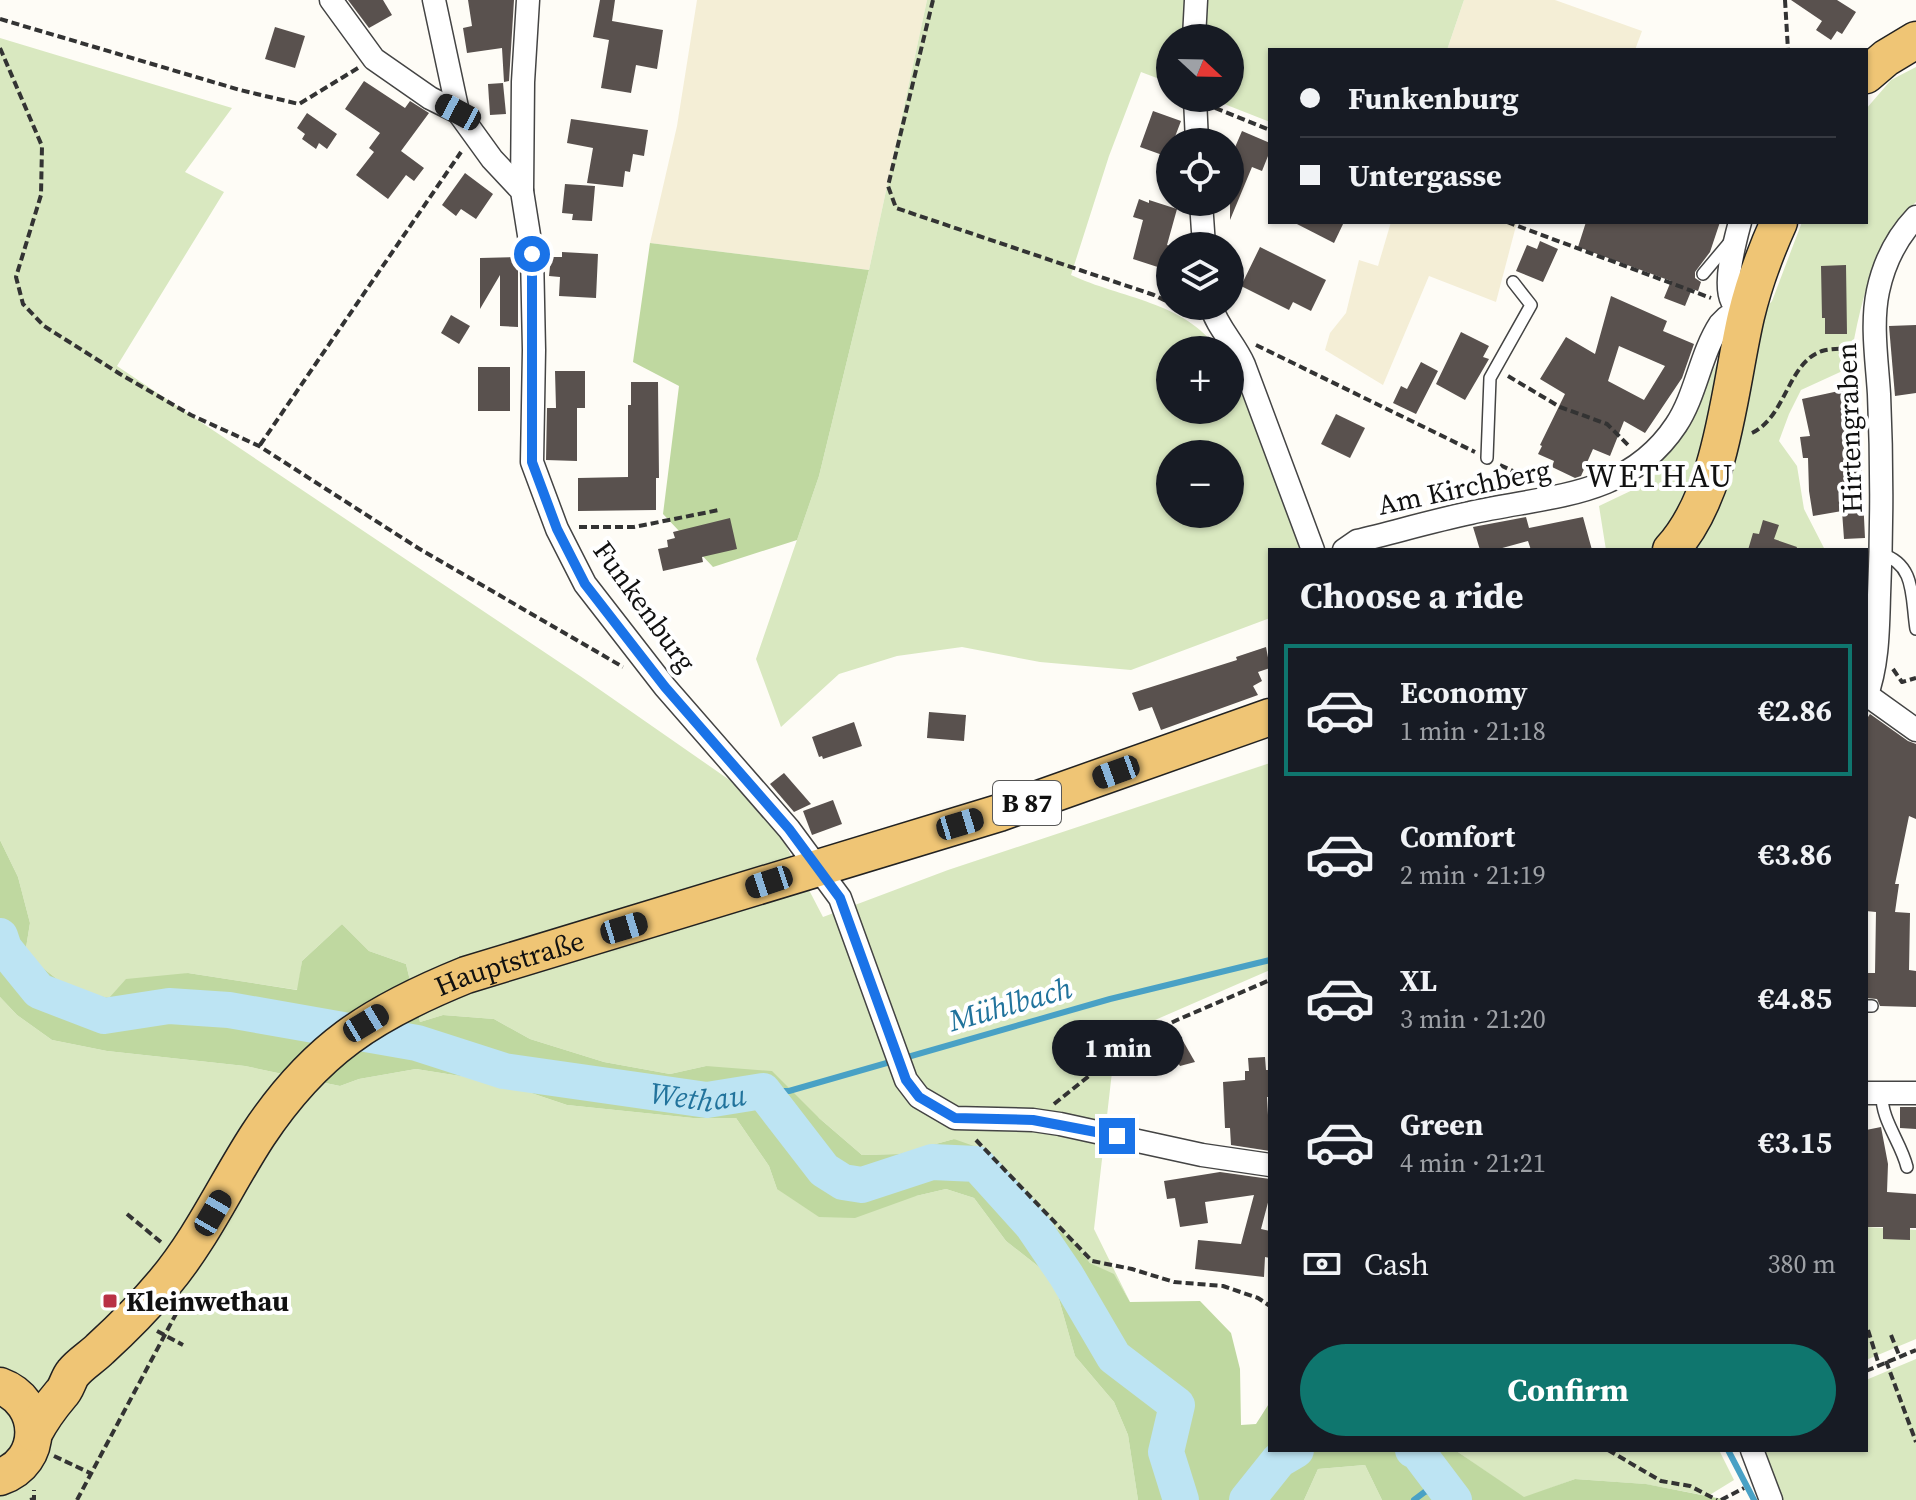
<!DOCTYPE html>
<meta charset="utf-8">
<style>
body{margin:0;font-family:"Source Serif 4",serif;background:#242831;color:#f1f3f6;height:100vh;display:flex;flex-direction:column;font-size:30px;white-space:nowrap}
*{box-sizing:border-box;margin:0}
p{font-size:26px;color:#9ea1a6}
.icon{flex:none;width:44px;height:44px;fill:none;stroke:currentColor;stroke-width:2;stroke-linecap:round;stroke-linejoin:round}
.map{position:relative;flex:1;overflow:hidden}
.sheet{position:absolute;left:1268px;top:548px;width:600px;height:904px;display:flex;flex-direction:column;background:#171b24;border-radius:0px;box-shadow:0 2px 6px #0004}
.sheet>*{flex:none}
.top-card{position:absolute;left:1268px;top:48px;width:600px;height:176px;border-radius:0px;box-shadow:0 2px 6px #0004;display:grid;align-content:center;height:176px;padding:0 32px;background:#171b24}
.needle{width:52px;rotate:112deg}
.fabs{position:absolute;left:1156px;top:24px;display:grid;gap:16px}
.fabs a{display:grid;place-items:center;width:88px;height:88px;border-radius:50%;background:#171b24;box-shadow:0 2px 6px #0004;font-size:40px}
.end{position:absolute;width:36px;height:36px;margin:-18px;border:10px solid #1a73e8;background:#fff;box-shadow:0 0 0 4px #fff}
.from{border-radius:50%}
.bubble{position:absolute;height:56px;border-radius:28px;background:#171b24;box-shadow:0 2px 6px #0004;font-size:26px;font-weight:700;line-height:56px;text-align:center}
.car{position:absolute;width:24px;height:48px;margin:-24px -12px;border-radius:10px;box-shadow:0 0 6px 2px #0007;background:linear-gradient(#222 24%,#8ab4d8 0 40%,#222 0 76%,#8ab4d8 0 86%,#222 0)}
.top-card b{display:flex;align-items:center;gap:28px;height:76px;font-size:30px}
.top-card b+b{border-top:2px solid #363941}
.top-card i{width:20px;height:20px;background:#f1f3f6}
ul{padding:0;list-style:none}
li{display:flex;align-items:center;gap:24px;height:132px;margin:0 16px 12px;padding:0 16px;border:4px solid transparent;border-radius:0px}
li div{flex:1}
li b{display:block;font-size:30px}
li em{font-style:normal;font-weight:700}
li.active{border-color:#0f766e}
li>.icon{width:72px;height:72px;stroke-width:1.5}
h2{padding:0 32px;font-size:36px;line-height:96px}
.pay{display:flex;align-items:center;gap:20px;height:88px;padding:0 32px;font-size:30px}
.pay p{margin-inline-start:auto}
.cta{display:flex;gap:16px;margin-top:auto;padding:16px 32px}
.cta a{flex:1;height:92px;border-radius:48px;background:#0f766e;color:#fff;font-size:32px;font-weight:700;line-height:92px;text-align:center}
.map>svg:first-child{display:block}
</style>
<div class="map">
<svg width="1916" height="1500" viewBox="0 0 1916 1500">
<rect width="100%" height="100%" fill="#fefcf6"/>
<g fill="#f4eed6">
<path d="M697,0h230l-58,270 -219,-27 27,-117z"/>
<path d="M1464,0h91l87,31 -7,19h-188z"/>
<path d="M1391,222h126l-21,80 -67,-26 -46,109 -58,-35 5,-17 16,-20 13,-53 19,6z"/>
</g>
<g fill="#d9e8c0" fill-rule="evenodd">
<path d="M927,0h537l-17,50h-177v72l-61,-24h21v-60h-60v45l-29,-11 -32,84 -38,119c49,23 115,27 147,75h-48v60h60v-42l6,10 66,172h-32v68l-139,52 -91,-8 -78,-15 -65,9 -58,18 -58,53 -25,-68 63,-183 50,-206zM1170,454h60v60h-60z"/>
<path d="M0,38l232,70 -47,64 39,20 -107,174 466,312 148,103 51,57 41,79 125,-47 322,-107v207l-154,67 -22,192 36,73 -16,-27 -24,-12 -17,-21 -28,-22 -22,-32 -69,-49 -55,15 -37,1 -43,-37 -113,-52 -36,8 -66,-12 -74,-23 -36,-20 -51,-4 -23,7 -14,-58 -37,-13 -27,-27 -40,37 -4,29 -110,-17 -79,26 -38,-9 -46,-36 5,-31 -12,-46 -18,-37z"/>
<path d="M1916,67v135c-45,44 -57,107 -67,166l-48,22 -12,24 -10,27 18,25 7,43 21,41h-219l-7,-44 42,-20 35,-45 42,-80 54,-60 30,-79h64v-113l25,-29z"/>
<path d="M0,997l17,18 35,25 55,11 138,15 95,20 19,-7 57,-10 82,13 69,23 126,13h43l33,48 8,23 139,7 30,-7 28,9 32,43 47,37 22,78 39,46 14,33 10,65h-1138z"/>
<path d="M1866,1227l50,3v109l-50,21z"/>
<path d="M1916,1359v141h-134l-18,-50h102v-70z"/>
<path d="M1455,1450h264l15,30 -26,16 -63,-12 -70,-5 -51,19z"/>
<path d="M1365,1465l17,35h-78l14,-31z"/>
</g>
<g fill="#bfd8a0">
<path d="M650,243l219,27 -50,206 -22,64 -84,27 -50,-53 16,-128 -46,-24z"/>
<path d="M0,840l18,37 12,46 -5,31 46,36 38,8 17,-19 62,-6 109,17 5,-29 40,-37 27,27 37,13 14,58 23,-7 51,4 36,20 74,23 66,12 36,-8 66,5 47,47 43,37 37,-1 55,-15 34,12 35,37 23,32 27,22 17,21 24,11 16,28 70,-1 31,32 9,36 1,56 15,-1 14,-22v48h185l69,47 51,-18 71,5 81,16h-345l-17,-35 -47,4 -14,31h-166l-10,-65 -14,-33 -39,-46 -22,-78 -47,-37 -32,-43 -28,-9 -30,7 -61,22 -36,-1 -42,-28 -8,-23 -33,-48h-43l-126,-13 -69,-23 -82,-13 -57,10 -19,7 -95,-20 -138,-15 -55,-11 -35,-25 -17,-18z"/>
</g>
<g fill="none" stroke-linecap="round" stroke-linejoin="round">
<g stroke="#49a1c5" stroke-width="6">
<path d="M763,1091h26l321,-92 160,-39"/>
<path d="M1728,1450l26,50"/>
<path d="M1414,1500l12,-9 25,9"/>
</g>
<g stroke="#bde4f3" stroke-width="36">
<path id="s1" d="M0,936l4,12 35,43 65,25 65,-10 60,4 188,33 87,28 203,29 56,-9 61,79 19,12 19,3 70,-23 45,2 55,61 34,50 48,82 63,48 -11,47 15,48"/>
<path d="M1413,1450l4,1 37,49"/>
<path d="M1247,1500l32,-40 17,-10"/>
</g>
</g>
<g fill="#59514e" fill-rule="evenodd">
<path d="M348,0h35l9,15 -23,13z"/>
<path d="M468,0h46l-5,81 -5,1 -2,-34 -35,5 -4,-25 9,-2z"/>
<path d="M600,0h15l-3,21 51,9 -6,39 -21,-4 -5,28 -30,-5 8,-48 -16,-3z"/>
<path d="M1791,0h46l19,12 -14,22 -5,-3 -6,9 -15,-10 6,-9z"/>
<path d="M275,27l30,9 -10,32 -30,-9z"/>
<path d="M364,81l41,27 5,-7 19,12 -28,38 23,17 -10,13 -8,-6 -18,24 -32,-24 18,-23 -5,-4 11,-15 -35,-24z"/>
<path d="M503,83l3,31 -16,1 -2,-31z"/>
<path d="M1153,111l28,10 -8,21h-3l-2,15 -28,-10z"/>
<path d="M307,113l30,21 -10,15 -8,-6 -3,6 -14,-10 3,-5 -8,-6z"/>
<path d="M571,119l77,11 -4,26 -11,-2 -3,18 -5,-1 -2,16 -36,-4 6,-35 -26,-5z"/>
<path d="M1242,131l28,12v8l-8,20 -10,-4 -22,53v-61z"/>
<path d="M465,173l28,21 -17,25 -15,-10 -5,7 -14,-11z"/>
<path d="M565,184l30,2 -3,35 -20,-1 1,-6 -11,-1z"/>
<path d="M1139,199l10,4v-3l28,9 -10,36 3,1v25l-37,-12 10,-39 -10,-3z"/>
<path d="M1293,222h51l-10,21z"/>
<path d="M1586,222h134l-10,30 -15,20v6l6,4 -3,9 -6,-2 -7,17 -21,-8 7,-17 -93,-34z"/>
<path d="M1540,241l18,8 -15,33 -27,-11 11,-26 10,4z"/>
<path d="M1260,247l66,33 -15,31 -18,-9 -4,8 -48,-24z"/>
<path d="M562,252l36,2 -2,44 -37,-2 1,-19 -11,-1 2,-19h11z"/>
<path d="M518,257v70l-18,-1v-51l-20,34v-51z"/>
<path d="M1846,265l1,69h-22v-16h-3l-1,-52z"/>
<path d="M1611,296l56,25 -4,10 31,13 -12,34 -37,55 -21,-12 -14,35 -17,-7 -12,27 -6,2 -23,-11 2,-6 -16,-7 4,-8 -2,-1 25,-51 -25,-15 26,-42 29,17zM1619,346l46,20 -21,34 -36,-19z"/>
<path d="M451,315l19,11 -11,18 -18,-11z"/>
<path d="M1916,325v68l-21,3 -6,-70z"/>
<path d="M1461,332l28,14 -6,11 6,2 -24,41 -29,-16z"/>
<path d="M1421,362l17,9 -22,43 -23,-11 8,-17 6,3z"/>
<rect x="478" y="367" width="32" height="44"/>
<path d="M555,371h30v37h-8v53l-31,-1 1,-52h9z"/>
<path d="M631,382h27l1,96h-3v32l-78,1v-33l50,-1v-72h3z"/>
<path d="M1848,389l11,67h2l4,82 -21,1 -2,-28 -29,5 -4,-25 -1,-33h-5l-3,-21 10,-1 -8,-37z"/>
<path d="M1336,414l29,14 -15,30 -29,-14z"/>
<path d="M1526,517l3,11 54,-11 9,33h-61l-3,-9 -33,9h-15l-7,-23z"/>
<path d="M730,518l7,31 -35,8 1,5 -40,9 -5,-22 10,-2 -1,-7 8,-2 -2,-6z"/>
<path d="M1763,520l16,5 -5,14 23,8 -1,3h-48l5,-17 6,1z"/>
<path d="M1266,647l4,21 -12,4 4,9 -9,5 5,9 -97,35 -9,-23 -13,4 -7,-18 105,-33 -1,-3z"/>
<path d="M929,712l37,3 -2,26 -37,-3z"/>
<path d="M1870,714l38,27 8,3v75l-7,-3 -14,68h4l-4,28 15,1 -1,57 7,1v36l-36,-1 -3,-7 -11,-1v-25h9l1,-61 -10,-1v-191z"/>
<path d="M854,722l8,24 -39,13 -1,-3 -3,1 -7,-20z"/>
<path d="M784,773l27,31 -17,8 -24,-28z"/>
<path d="M833,800l9,24 -30,11 -9,-24z"/>
<path d="M1179,1034l16,28 -15,4 -15,-24z"/>
<path d="M1265,1057l1,13h4v27h-3l3,54 -39,-6 -1,-17h-5l-2,-46 22,-2v-9h4l-1,-13z"/>
<path d="M1900,1107h16v22l-16,-1z"/>
<path d="M1881,1127l7,37 -1,28 29,2v34h-6v12l-27,-1v-12h-17v-97z"/>
<path d="M1220,1172l50,7v16l-9,34 9,2v27l-5,-1 -1,20 -69,-8 3,-29 43,4 13,-49 -49,7 3,21 -28,4 -5,-29 -8,1 -3,-18z"/>
</g>
<g fill="none" stroke-linecap="round" stroke-linejoin="round">
<defs>
<g id="lane">
<path d="M1703,274l26,-31"/>
<path d="M1487,458l3,-80 41,-73 -18,-23"/>
<path d="M1881,554c35,10 30,43 35,75"/>
<path d="M1866,1006h6"/>
<path d="M1882,1094c-1,26 19,48 25,73"/>
</g>
<g id="street">
<path d="M331,0l43,59 56,39 28,14"/>
<path d="M434,0l24,112 34,47 30,32 10,63 2,96 -2,112 25,67 28,55 80,103 124,142 51,69 66,182 13,17 36,21 78,2 27,4 142,31 68,10"/>
<path d="M1194,38l2,-38"/>
<path d="M1195,98l2,44"/>
<path d="M522,191l1,-109 5,-82"/>
<path d="M1201,202l3,44"/>
<path d="M1740,222c-5,19 -17,61 -8,79 3,6 9,10 14,13"/>
<path d="M1211,306c6,21 24,38 33,59l69,185"/>
<path d="M1344,550l13,-9c38,-9 75,-20 113,-28 77,-18 157,-14 206,-88 20,-30 24,-70 44,-101l7,-7 19,-3"/>
<path d="M1867,695l49,35"/>
<path d="M1866,697c12,-32 12,-68 13,-102 3,-67 3,-134 0,-201 -2,-33 -8,-70 -1,-103 6,-28 18,-53 38,-74"/>
<path d="M1866,1093h50"/>
<path d="M1752,1450l19,50"/>
</g>
<g id="primary">
<path d="M1866,75l20,-17 30,-18"/>
<path d="M1671,550c52,-57 58,-161 75,-234 8,-33 19,-63 33,-94"/>
<path d="M0,1386c44,16 45,76 0,91"/>
<path id="s2" d="M34,1433c8,-15 16,-26 27,-39 6,-6 7,-15 12,-21 7,-9 19,-16 27,-24 23,-21 44,-42 64,-66 38,-45 62,-99 94,-148 57,-86 114,-122 208,-160l533,-162 271,-96"/>
</g>
</defs>
<use href="#lane" stroke="#444" stroke-width="14"/>
<use href="#street" stroke="#444" stroke-width="25"/>
<use href="#primary" stroke="#222" stroke-width="39"/>
<g stroke="#333" stroke-width="4" stroke-dasharray="8 4" stroke-linecap="butt">
<path d="M933,0l-45,186 8,22 258,87 16,8"/>
<path d="M1785,0l3,50"/>
<path d="M0,19l240,71 59,14 59,-36"/>
<path d="M0,48l42,98 -1,49 -25,82 7,27 21,22 76,48 71,41 68,31 159,102 205,119"/>
<path d="M1215,108l55,22"/>
<path d="M1507,222l204,76"/>
<path d="M1176,306l15,7"/>
<path d="M1256,345l219,107"/>
<path d="M1508,376l52,31 47,17 23,23"/>
<path d="M1752,433c34,-16 36,-71 70,-82 10,-3 22,-2 32,-3"/>
<path d="M260,445l201,-293"/>
<path d="M1500,465l32,15"/>
<path d="M579,527h55l85,-17"/>
<path d="M1893,669l9,13 14,-4"/>
<path d="M1054,1104l75,-60 48,-24 93,-40"/>
<path d="M976,1140l116,121 40,8 42,13 49,4 35,12 12,8"/>
<path d="M127,1214l35,29"/>
<path d="M1868,1330l11,35"/>
<path d="M157,1331l26,14"/>
<path d="M1891,1335l8,20"/>
<path d="M1886,1361l30,81"/>
<path d="M1866,1371l50,-21"/>
<path d="M1608,1450l53,31 29,5 27,14"/>
<path d="M54,1456l36,17"/>
<path d="M30,1500l4,-1v-9"/>
<path d="M77,1500l100,-188"/>
<path d="M1721,1500l23,-12"/>
</g>
<use href="#lane" stroke="#fff" stroke-width="11"/>
<use href="#street" stroke="#fff" stroke-width="22"/>
<use href="#primary" stroke="#efc575" stroke-width="36"/>
</g>
<g fill="none" stroke-linecap="round" stroke-linejoin="round">
<path stroke="#1a73e8" stroke-width="10" d="M532,254v208l25,67 28,55 80,103 124,142 51,69 66,182 13,17 36,21 78,2 84,16"/>
</g>
<rect fill="#b93145" stroke="#fff" stroke-width="3" x="102" y="1293" width="16" height="16" rx="4"/>
<g text-anchor="middle" dominant-baseline="central" stroke-width="8" stroke-linejoin="round" paint-order="stroke">
<rect fill="#fff" stroke="#585858" stroke-width="2" x="993" y="781" width="68" height="44" rx="6"/>
<g font-size="26" font-weight="bold" fill="#111">
<text x="1027" y="803">B 87</text>
</g>
<g font-size="28" fill="#111" stroke="#fff">
<text transform="translate(1849 428) rotate(-92)">Hirtengraben</text>
<text transform="translate(1464 487) rotate(-12)">Am Kirchberg</text>
<text transform="translate(645 606) rotate(54)">Funkenburg</text>
<text stroke="none"><textPath href="#s2" startOffset="688">Hauptstraße</textPath></text>
</g>
<g font-size="28" font-weight="bold" fill="#111" stroke="#fff" text-anchor="start">
<text x="126" y="1301">Kleinwethau</text>
</g>
<g font-size="30" font-style="italic" fill="#21739c" stroke="#fff">
<text transform="translate(1010 1004) rotate(-16)">Mühlbach</text>
<text stroke="none"><textPath href="#s1" startOffset="742">Wethau</textPath></text>
</g>
<g font-size="32" letter-spacing="2" fill="#111" stroke="#fff">
<text x="1660" y="476">WETHAU</text>
</g>
</g>
</svg>
<div class="fabs">
<a><svg class="needle" viewBox="-14 -14 28 28"><path d="M0-13l5 13h-10z" fill="#e53935"/><path d="M0 13l5-13h-10z" fill="#9ea1a6"/></svg></a>
<a><svg class="icon" aria-label="locate" viewBox="0 0 24 24"><circle cx="12" cy="12" r="6"/><path d="M12 2v4M12 18v4M2 12h4M18 12h4"/></svg></a>
<a><svg class="icon" aria-label="layers" viewBox="0 0 24 24"><path d="M12 4l9 5-9 5-9-5zM3 14l9 5 9-5"/></svg></a>
<a>+</a>
<a>−</a>
</div>
<i class="end from" style="left:532px;top:254px"></i>
<i class="end" style="left:1117px;top:1136px"></i>
<div class="bubble" style="left:1052px;top:1020px;width:132px">1 min</div>
<i class="car" style="left:458px;top:112px;rotate:298deg"></i>
<i class="car" style="left:1116px;top:772px;rotate:250deg"></i>
<i class="car" style="left:960px;top:824px;rotate:73deg"></i>
<i class="car" style="left:769px;top:882px;rotate:252deg"></i>
<i class="car" style="left:624px;top:928px;rotate:73deg"></i>
<i class="car" style="left:366px;top:1023px;rotate:59deg"></i>
<i class="car" style="left:213px;top:1213px;rotate:30deg"></i>
<div class="top-card">
<b><i class="from"></i>Funkenburg</b>
<b><i></i>Untergasse</b>
</div>
<section class="sheet">
<h2>Choose a ride</h2>
<ul>
<li class="active"><svg class="icon" aria-label="car" viewBox="0 0 24 24"><path d="M5 17H2v-5l4-1 3-4h7l3 4 3 1v5h-3M9 17h6M6 11h13"/><circle cx="7" cy="17" r="2"/><circle cx="17" cy="17" r="2"/></svg><div><b>Economy</b><p>1 min · 21:18</p></div><em>€2.86</em></li>
<li><svg class="icon" aria-label="car" viewBox="0 0 24 24"><path d="M5 17H2v-5l4-1 3-4h7l3 4 3 1v5h-3M9 17h6M6 11h13"/><circle cx="7" cy="17" r="2"/><circle cx="17" cy="17" r="2"/></svg><div><b>Comfort</b><p>2 min · 21:19</p></div><em>€3.86</em></li>
<li><svg class="icon" aria-label="car" viewBox="0 0 24 24"><path d="M5 17H2v-5l4-1 3-4h7l3 4 3 1v5h-3M9 17h6M6 11h13"/><circle cx="7" cy="17" r="2"/><circle cx="17" cy="17" r="2"/></svg><div><b>XL</b><p>3 min · 21:20</p></div><em>€4.85</em></li>
<li><svg class="icon" aria-label="car" viewBox="0 0 24 24"><path d="M5 17H2v-5l4-1 3-4h7l3 4 3 1v5h-3M9 17h6M6 11h13"/><circle cx="7" cy="17" r="2"/><circle cx="17" cy="17" r="2"/></svg><div><b>Green</b><p>4 min · 21:21</p></div><em>€3.15</em></li>
</ul>
<div class="pay"><svg class="icon" aria-label="cash" viewBox="0 0 24 24"><path d="M3 7h18v10H3z"/><circle cx="12" cy="12" r="2"/></svg>Cash<p>380 m</p></div>
<div class="cta"><a>Confirm</a></div>
</section>
</div>
